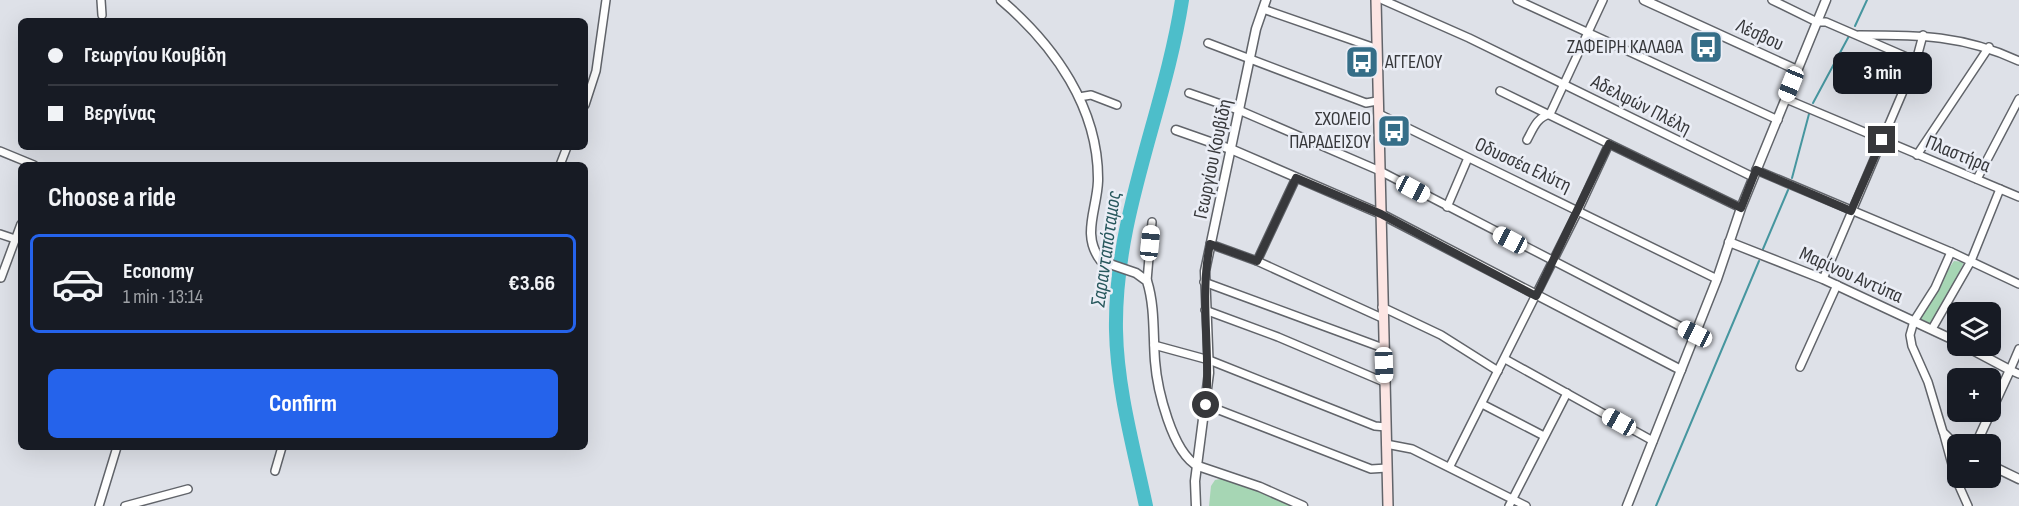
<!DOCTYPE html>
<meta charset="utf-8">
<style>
body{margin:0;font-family:"Sofia Sans Condensed",sans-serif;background:#20242c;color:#f1f3f6;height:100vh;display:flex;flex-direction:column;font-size:22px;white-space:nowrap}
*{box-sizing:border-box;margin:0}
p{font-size:20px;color:#9ea1a6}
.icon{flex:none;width:33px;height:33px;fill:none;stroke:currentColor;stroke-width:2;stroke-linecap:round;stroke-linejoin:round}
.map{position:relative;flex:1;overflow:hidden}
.details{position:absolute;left:18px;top:162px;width:570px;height:288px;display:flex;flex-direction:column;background:#171b24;border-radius:9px;box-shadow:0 6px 24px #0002}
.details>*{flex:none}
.guide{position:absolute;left:18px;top:18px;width:570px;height:132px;border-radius:9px;box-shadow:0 6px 24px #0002;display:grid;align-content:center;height:132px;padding:0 30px;background:#171b24}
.buttons{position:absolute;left:1947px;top:302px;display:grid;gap:12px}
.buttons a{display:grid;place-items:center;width:54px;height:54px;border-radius:9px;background:#171b24;box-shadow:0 6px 24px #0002;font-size:30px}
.end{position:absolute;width:27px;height:27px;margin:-14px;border:8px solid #37383b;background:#fff;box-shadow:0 0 0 3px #fff}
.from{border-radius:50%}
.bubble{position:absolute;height:42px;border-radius:9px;background:#171b24;box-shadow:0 6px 24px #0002;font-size:20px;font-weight:700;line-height:42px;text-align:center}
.car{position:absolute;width:18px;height:36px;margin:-18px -9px;border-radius:8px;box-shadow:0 0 4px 2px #0007;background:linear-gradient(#fff 24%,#345 0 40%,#fff 0 76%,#345 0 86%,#fff 0)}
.guide b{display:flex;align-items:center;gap:21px;height:57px;font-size:22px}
.guide b+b{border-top:2px solid #363941}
.guide i{width:15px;height:15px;background:#f1f3f6}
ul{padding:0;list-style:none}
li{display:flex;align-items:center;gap:18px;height:99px;margin:0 12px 9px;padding:0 18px;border:3px solid transparent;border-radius:9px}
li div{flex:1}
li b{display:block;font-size:22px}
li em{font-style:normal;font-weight:700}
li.current{border-color:#2563eb}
li>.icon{width:54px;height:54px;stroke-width:1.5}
h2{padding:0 30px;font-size:27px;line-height:72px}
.primary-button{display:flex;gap:12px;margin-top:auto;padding:12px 30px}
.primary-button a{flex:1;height:69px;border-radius:9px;background:#2563eb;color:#fff;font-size:24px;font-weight:700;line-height:69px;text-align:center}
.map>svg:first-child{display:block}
</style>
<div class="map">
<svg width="2019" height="506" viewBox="0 0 2019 506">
<rect width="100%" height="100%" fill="#dee1e8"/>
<g fill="#a6d6b4">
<path d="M1954,261l10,1 -30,63 -18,-8z"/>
<path d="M1225,478l68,28h-84l2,-20 4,-6z"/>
</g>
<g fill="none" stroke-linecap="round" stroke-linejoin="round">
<g stroke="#46969f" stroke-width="2">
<path d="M1855,26l12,-26"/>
<path d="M1813,103l36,-67"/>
<path d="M1792,178l17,-64"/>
<path d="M1763,249l25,-59"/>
<path d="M1656,506l103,-245"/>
</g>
<path stroke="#4dbeca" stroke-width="14" d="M1146,506c-12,-57 -29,-117 -30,-176 -2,-114 49,-219 66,-330"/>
<defs>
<g id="minor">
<path d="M101,0l1,15"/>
<path d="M1383,0l86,38 284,139"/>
<path d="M1517,0l261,120"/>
<path d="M1772,0l45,22h9l90,39"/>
<path d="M1263,9l112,39"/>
<path d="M1859,35c61,0 104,0 160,26"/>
<path d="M1208,43l158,60 11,-2"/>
<path d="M1500,91l241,117"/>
<path d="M1189,93l52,18 139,60 315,163"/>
<path d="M1079,97l12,-2 26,10"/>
<path d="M1786,99l233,98"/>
<path d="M585,105l11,-34 10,-71"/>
<path d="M1379,114l338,165"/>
<path d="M1527,140c6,-11 10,-23 23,-26l53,-114"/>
<path d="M0,151l34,14"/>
<path d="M1917,155l72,-108"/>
<path d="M560,165l7,-18"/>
<path d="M1756,170l195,82 68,32"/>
<path d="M1977,179l42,-80"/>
<path d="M1447,207l21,-49"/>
<path d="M0,234l15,5"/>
<path d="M1210,244l47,17 125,57"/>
<path d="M1951,252l-16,36 -21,33 -4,14 2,11 16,36 15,50 15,15"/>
<path d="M1257,261l39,-83"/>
<path d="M1,278l20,-54"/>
<path d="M1823,279l93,-218 7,-26"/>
<path d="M1147,281l5,-59"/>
<path d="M1204,282l179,66"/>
<path d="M1382,307l59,28 57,36"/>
<path d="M1205,310l73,27 106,45"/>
<path d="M1932,329l39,-68 29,-72"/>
<path d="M1154,345l55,15 166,66 11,1"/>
<path d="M2019,349l-9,21 9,4"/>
<path d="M1505,359l148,82"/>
<path d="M1800,367l37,-82"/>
<path d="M1482,404l62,32"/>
<path d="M1206,405l165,64 16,-1"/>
<path d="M1944,435l12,44 12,27"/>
<path d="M1386,444l26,5 114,57"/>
<path d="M1450,466l127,-253 32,-69"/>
<path d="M275,471l7,-24"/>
<path d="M99,506l18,-59"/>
<path d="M125,506l63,-17"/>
<path d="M1509,506l58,-113"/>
</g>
<g id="tertiary">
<path d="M1001,0c53,45 98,108 97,181 -1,29 -17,54 3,80l35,12 11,8c8,25 6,54 8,80 2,27 17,92 43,105l62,21 43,19"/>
<path d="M1644,0l153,70"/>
<path d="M1176,130l57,20 148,64 300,156"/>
<path d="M1729,242l94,37 135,63"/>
<path d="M1963,345l47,25 -34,74"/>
<path d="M1990,465l29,14"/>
<path d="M1196,506l-1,-25 14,-108 -4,-102 51,-242 10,-29"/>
<path d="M1627,506l90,-227 24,-71 85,-208"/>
</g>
<path id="secondary" d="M1376,0l12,506"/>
</defs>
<use href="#minor" stroke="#61646a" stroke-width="10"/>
<use href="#tertiary" stroke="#61646a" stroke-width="11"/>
<use href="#secondary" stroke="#61646a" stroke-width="12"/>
<use href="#minor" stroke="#fff" stroke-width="7"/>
<use href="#tertiary" stroke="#fff" stroke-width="8"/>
<use href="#secondary" stroke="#fce5e3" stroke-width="9"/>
</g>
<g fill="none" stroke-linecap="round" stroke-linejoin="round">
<path stroke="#37383b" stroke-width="8" d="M1206,405c5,-54 -7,-107 4,-161l47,17 39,-83 85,36 155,82 73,-152 132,64 15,-38 95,41 31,-71"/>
</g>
<defs>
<symbol id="bus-square" viewBox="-11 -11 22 22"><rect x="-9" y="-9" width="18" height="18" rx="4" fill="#356e88" stroke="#ebeef6"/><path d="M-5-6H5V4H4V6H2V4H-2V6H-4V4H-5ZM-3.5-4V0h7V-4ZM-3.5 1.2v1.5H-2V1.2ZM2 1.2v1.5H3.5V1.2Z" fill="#fff"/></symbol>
</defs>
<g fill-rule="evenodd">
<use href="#bus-square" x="1687" y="28" width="38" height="38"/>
<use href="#bus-square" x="1343" y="43" width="38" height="38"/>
<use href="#bus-square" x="1375" y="112" width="38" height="38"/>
</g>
<g text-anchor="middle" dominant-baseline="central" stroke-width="5" stroke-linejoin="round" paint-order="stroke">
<g font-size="20" fill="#37383b" stroke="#ebeef6">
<text transform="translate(1760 35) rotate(25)">Λέσβου</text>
<text transform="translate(1641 105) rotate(27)">Αδελφών Πλέλη</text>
<text transform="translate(1958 154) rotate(22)">Πλαστήρα</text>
<text transform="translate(1213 159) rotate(-78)">Γεωργίου Κουβίδη</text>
<text transform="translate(1523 165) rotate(25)">Οδυσσέα Ελύτη</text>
<text transform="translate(1851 275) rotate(24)">Μαρίνου Αντύπα</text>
</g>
<g font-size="20" fill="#37383b" stroke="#ebeef6" text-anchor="end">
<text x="1683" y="47">ΖΑΦΕΙΡΗ ΚΑΛΑΘΑ</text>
<text x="1385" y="62" text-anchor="start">ΑΓΓΕΛΟΥ</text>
<text x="1371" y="119">ΣΧΟΛΕΙΟ<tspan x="1371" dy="23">ΠΑΡΑΔΕΙΣΟΥ</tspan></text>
</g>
<g font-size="21" font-style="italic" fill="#27575c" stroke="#ebeef6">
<text transform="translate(1106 249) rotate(-82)">Σαρανταπόταμος</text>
</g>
</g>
</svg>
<div class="buttons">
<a><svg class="icon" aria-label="layers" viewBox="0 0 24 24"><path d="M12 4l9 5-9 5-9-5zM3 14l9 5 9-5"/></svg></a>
<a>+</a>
<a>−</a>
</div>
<i class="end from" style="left:1206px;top:405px"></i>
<i class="end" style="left:1882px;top:140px"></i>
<div class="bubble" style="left:1833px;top:52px;width:99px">3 min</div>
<i class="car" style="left:1791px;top:84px;rotate:202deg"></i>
<i class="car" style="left:1413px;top:189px;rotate:118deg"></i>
<i class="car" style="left:1510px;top:240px;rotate:298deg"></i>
<i class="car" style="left:1150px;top:243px;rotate:6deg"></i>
<i class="car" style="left:1695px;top:334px;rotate:297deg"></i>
<i class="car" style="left:1384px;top:365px;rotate:178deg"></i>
<i class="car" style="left:1619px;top:422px;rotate:299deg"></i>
<div class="guide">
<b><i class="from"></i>Γεωργίου Κουβίδη</b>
<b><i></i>Βεργίνας</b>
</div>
<section class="details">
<h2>Choose a ride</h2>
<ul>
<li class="current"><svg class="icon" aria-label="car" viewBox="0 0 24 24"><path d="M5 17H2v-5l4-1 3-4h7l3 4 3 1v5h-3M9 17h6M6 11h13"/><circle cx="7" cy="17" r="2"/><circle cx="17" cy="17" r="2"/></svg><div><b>Economy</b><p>1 min · 13:14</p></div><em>€3.66</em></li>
</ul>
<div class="primary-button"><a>Confirm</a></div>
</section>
</div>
